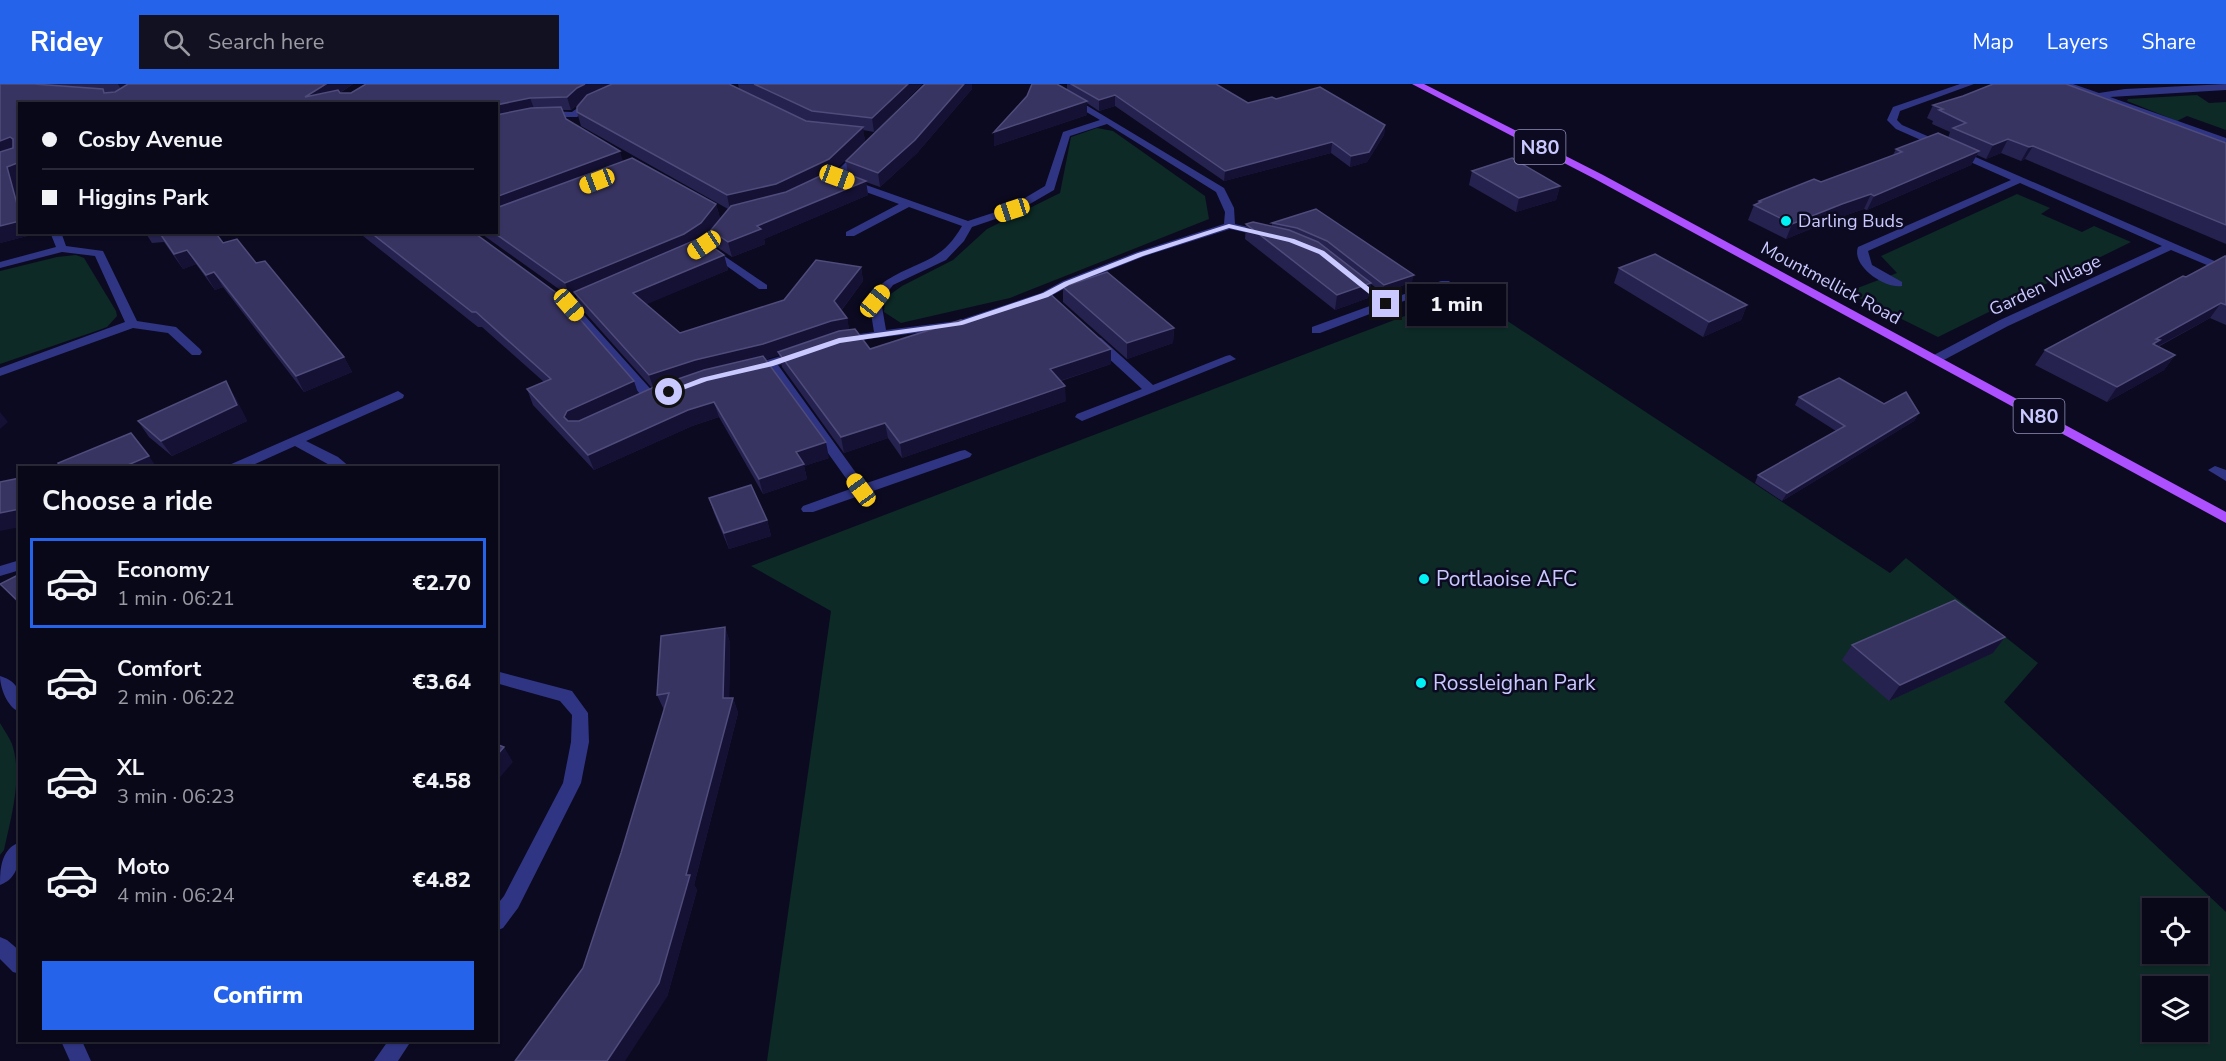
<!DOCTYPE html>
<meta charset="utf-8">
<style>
body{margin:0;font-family:"Nunito Sans",sans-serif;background:#121121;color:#f1f3f6;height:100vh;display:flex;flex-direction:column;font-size:22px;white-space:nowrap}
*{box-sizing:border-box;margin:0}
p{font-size:20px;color:#999aa2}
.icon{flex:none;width:33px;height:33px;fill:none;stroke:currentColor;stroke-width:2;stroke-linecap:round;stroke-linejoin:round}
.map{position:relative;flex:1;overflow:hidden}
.drawer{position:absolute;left:18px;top:382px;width:480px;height:576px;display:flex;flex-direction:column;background:#090818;border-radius:0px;box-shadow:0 2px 4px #0004,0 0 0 2px #292937}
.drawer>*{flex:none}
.hud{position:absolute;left:18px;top:18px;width:480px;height:132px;border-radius:0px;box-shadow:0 2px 4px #0004,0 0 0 2px #292937;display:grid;align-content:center;height:132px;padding:0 24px;background:#090818}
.tools{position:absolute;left:2142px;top:814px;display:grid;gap:12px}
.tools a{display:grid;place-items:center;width:66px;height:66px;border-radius:0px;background:#090818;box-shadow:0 2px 4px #0004,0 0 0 2px #292937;font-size:30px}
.end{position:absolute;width:27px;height:27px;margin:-14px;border:8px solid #cac9ff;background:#111;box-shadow:0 0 0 3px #111}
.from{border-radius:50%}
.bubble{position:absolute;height:42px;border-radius:0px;background:#090818;box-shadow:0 2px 4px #0004,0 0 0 2px #292937;font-size:20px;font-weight:800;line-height:42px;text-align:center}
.car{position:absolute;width:18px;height:36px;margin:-18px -9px;border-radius:8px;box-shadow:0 0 4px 2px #0007;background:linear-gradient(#f5c518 24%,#345 0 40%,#f5c518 0 76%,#345 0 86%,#f5c518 0)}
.hud b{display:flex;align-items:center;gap:21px;height:57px;font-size:22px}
.hud b+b{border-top:2px solid #292937}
.hud i{width:15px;height:15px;background:#f1f3f6}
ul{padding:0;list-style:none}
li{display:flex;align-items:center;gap:18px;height:90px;margin:0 12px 9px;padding:0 12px;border:3px solid transparent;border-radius:0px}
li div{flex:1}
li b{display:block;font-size:22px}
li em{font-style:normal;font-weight:800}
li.selected{border-color:#2563eb}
li>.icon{width:54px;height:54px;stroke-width:1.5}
h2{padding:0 24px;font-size:27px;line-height:72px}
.primary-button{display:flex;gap:12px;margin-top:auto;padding:12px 24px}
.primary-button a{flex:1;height:69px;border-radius:0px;background:#2563eb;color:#fff;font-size:24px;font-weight:800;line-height:69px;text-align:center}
header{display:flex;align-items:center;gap:36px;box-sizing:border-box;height:84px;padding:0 30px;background:#2563eb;color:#fff}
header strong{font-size:28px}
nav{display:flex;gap:33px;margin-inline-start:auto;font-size:21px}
.search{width:420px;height:54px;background:#121121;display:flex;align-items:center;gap:15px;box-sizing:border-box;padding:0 21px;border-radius:0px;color:#999aa2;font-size:22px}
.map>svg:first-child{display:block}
</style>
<header>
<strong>Ridey</strong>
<div class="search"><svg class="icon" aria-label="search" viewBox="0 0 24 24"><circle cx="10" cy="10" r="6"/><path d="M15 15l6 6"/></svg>Search here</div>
<nav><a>Map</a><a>Layers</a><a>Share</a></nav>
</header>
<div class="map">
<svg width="2226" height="977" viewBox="0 0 2226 977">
<rect width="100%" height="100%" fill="#0c0a20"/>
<g fill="#0d2a26" fill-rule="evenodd">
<path d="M2197,11l12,8 17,-1v28l-39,-14 -10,5 -50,-20 1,-2z"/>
<path d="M1097,44l16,3 92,65 4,23 -199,79 -109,25 -17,-11 1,-14 17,-12 51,-26 34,-31 73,-36 11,-56z"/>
<path d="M2017,110l33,14 -9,6 41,18 12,-6 37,16 -193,95 -91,-45 50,-19 -16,-17z"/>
<path d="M76,171l8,3 32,53 1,5 -10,11 -8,3 -99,34v-93l57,-14z"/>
<path d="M1465,209l425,280 16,-15 132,105 -34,39 222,210v149h-1459l64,-450 -80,-45zM2152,825h46v45h-46zM2152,903h46v45h-46z"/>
<path d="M0,639c4,7 9,14 12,21 11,33 -1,73 -8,106l-4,5z"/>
</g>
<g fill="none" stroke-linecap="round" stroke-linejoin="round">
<g fill="#303583" fill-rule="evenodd">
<path d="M1039,0h12l173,104 10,20 1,16 35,8 1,2 -5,3 -36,-8 -85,27 -74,29 -22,12 -86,30 -126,16v-6l37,-5 -5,-31c5,-7 11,-17 18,-21 32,-20 54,-17 75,-54l-53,-19 -55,29h-8v-4l53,-28 -55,-20v-4h8l116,41 40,-13 37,-22 18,-54 37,-12zM1107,40l109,68 9,20 -1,12 -87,28 -74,29 -22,12 -84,28 -71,9 -5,-29 12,-16 53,-25 18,-19 8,-14 44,-15 38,-22 16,-54z"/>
<path d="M1960,0h14l-74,27 -3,9 5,5 324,141v7l-55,-23 -163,76 -68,36h-8l-2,-3 2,-3 68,-36 162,-74 -142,-63 -152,68 4,14 30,17v4c-17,3 -51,-20 -44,-39l153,-67 -115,-51 -9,-9 6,-13z"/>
<path d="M2059,0h14l26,9 26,-4 101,-5v6l-116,7 116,41v6z"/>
<path d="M590,15l8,2 -21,16h-34l-5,-3 5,-3 29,1z"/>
<path d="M858,66l8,2c-10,13 -27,35 -45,33v-4l12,-6z"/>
<path d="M725,134l5,3c-9,13 -24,37 -43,34v-4l19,-12 15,-20z"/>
<path d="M50,148h11l5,14 37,5 34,70 39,6 24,22 2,3 -2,3h-8l-24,-22 -35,-5 -133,48v-8l125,-46 -30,-66 -33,-4 -62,16v-6l56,-15z"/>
<path d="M711,163l56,38v4h-8l-52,-37v-4z"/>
<path d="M1355,192l33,24 53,-19h8l2,2 -131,50h-8v-6l66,-24 -27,-22 -2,-2z"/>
<path d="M597,207l4,1v4l-25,10 80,89 1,3 -1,3h-10l-81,-94 -10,-7 6,-4 9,5z"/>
<path d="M1097,253l4,1 52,47 73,-29 4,-1 6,4 -154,62 -7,-4 2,-3 65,-25 -49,-45v-6z"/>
<path d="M799,267l4,1 2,3 -2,3 -25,7 86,119 96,-33 5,-1 7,4 -2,3 -157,55h-10l-2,-3 2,-3 50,-18 -86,-120 -17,5 -6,-4 2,-3z"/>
<path d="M398,307l6,4 -1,3 -97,43 32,16 13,11h-16l-40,-22 -49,22h-19l2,-3z"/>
<path d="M2215,382l11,4v11l-18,-11z"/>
<path d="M20,476v10l-20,6v-10z"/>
<path d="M496,587l76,20 16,22 1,29 -8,41 -63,125 -15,20 -7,3v-25l8,-10 59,-113 8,-41 1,-27 -12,-14 -64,-18z"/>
<path d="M0,592c20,6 20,17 20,36 -13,-4 -20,-25 -20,-36z"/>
<path d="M20,758c0,17 -1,36 -20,43 0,-17 1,-36 20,-43z"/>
<path d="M0,853l7,3 13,11v23l-7,-2 -13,-13z"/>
<path d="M61,957h21l9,20h-21z"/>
<path d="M388,957h23l-13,20h-24z"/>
</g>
<path fill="#ad50ff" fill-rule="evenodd" d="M1412,0h12l179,91 623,337v11l-631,-344z"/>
</g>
<g fill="#26224f" fill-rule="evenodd">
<path d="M0,0h353l-13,9 399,-4 -1,-5h234v5l-55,64 -37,34 -14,-5 2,13 -104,44 1,5 -33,13 -18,-12 -3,-15 17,-21 -147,-83 -4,-14 6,-12 -12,10h-9l4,9 57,42 93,43 4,14 -16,19 -2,2 22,16 4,15 -82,34 34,29 104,-33 77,-33 2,14 -22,30 6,7 2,12 21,19 94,-25 147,25v15l-50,17 5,20 -164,57 -14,-20 -44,15 -62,-86 -3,-12 -13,4 63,99 -25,8 3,13 -44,15 -44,-77 -27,9 -98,44 -61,-65 -6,-16 17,-7 -62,-55h-4l-120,-95h115l166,162 13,-6 -72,-81 -4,-12 -6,2 -91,-65h17v-128h-476v76l-3,1 3,11v40h10l1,3 -31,8zM922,0h2l-78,77 2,13 -13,-4 30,-29 -2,-11 11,2z"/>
<path d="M1067,0h149l32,19 28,-4 109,26 -1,10 -17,27 -17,5 -19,-14 -107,28 -109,-75 -16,5 -12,-8v12l-93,31v-14l33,-36 31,-11 9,5z"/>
<path d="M1933,21l293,38v101l-201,-85 -4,2 -20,-8 -15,6 -9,-4 -6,10 -104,45 -3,-1 -29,10 -49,20 -38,-19 6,-15 4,-1 1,-3 62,-19 72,-27 3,-6 52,-11 2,-6 -18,-8 1,-3 -6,-3z"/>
<path d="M1472,87l88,15 -4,14 -40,12 -47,-27z"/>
<path d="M1316,125l96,73 -29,11 -12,-9 -3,14 -33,12 -90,-71 1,-15 26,2v-3z"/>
<path d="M145,148h70l8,11 33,20 88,94 8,15 -48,20 -81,-105 -8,3 -19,-26 -13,5 -19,-27 -12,1z"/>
<path d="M2226,172v69l-16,-7 -52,29 17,8 -11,15 -57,32 -72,-37 10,-15z"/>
<path d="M1619,184l128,37 -6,15 -38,17 -89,-54z"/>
<path d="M1063,203l111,41 -1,15 -46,16 -64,-57z"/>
<path d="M235,313l12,24 -75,35 -23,-19 -11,-16z"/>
<path d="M1799,313l85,7 35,9 -5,8 -132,80 -27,-18 3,-8 78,-44 -41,-26z"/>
<path d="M709,414l58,22 4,16 -42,13 -15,-36z"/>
<path d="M20,490v31l-20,-21z"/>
<path d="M725,543l5,16 -1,55h4l5,15 -44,172 3,5 -30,107 -84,-29 38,-115 43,-143 -7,-15z"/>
<path d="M2005,553l-12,16 -104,48 -47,-41 10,-15z"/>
</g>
<g fill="#141134">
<path d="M118,0h14l-9,9z"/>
<path d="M326,0h27l-31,20 -17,-7z"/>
<path d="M585,0h34l-38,17 -10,9 -4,-13 10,-9z"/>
<path d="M908,0h18h-4l-48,48 -2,-14z"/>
<path d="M964,0h8v5l-55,64 -37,34 -2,-14z"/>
<path d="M1115,11v11l-16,5v-11z"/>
<path d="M530,14l5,13 -39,8v-14z"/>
<path d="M1087,17v14l-93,31v-14z"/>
<path d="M1385,41l-1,10 -17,27 -17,5 1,-11z"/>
<path d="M863,43l2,14 -33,32 -53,25 -49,12 -3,-15z"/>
<path d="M10,53l9,14 -19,7v-17z"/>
<path d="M2008,55l-7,14 -15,6 7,-14z"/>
<path d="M1332,58l-1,11 -107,28 1,-10z"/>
<path d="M2033,62l-8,13 -4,2 8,-14z"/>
<path d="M620,67l4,14 -128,48v-16z"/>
<path d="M1979,67l-8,14 -104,45 7,-14z"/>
<path d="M20,78v18l-3,1 3,11v23l-13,-48z"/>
<path d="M866,97l2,14 -104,44 1,5 -33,13 -4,-15 29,-16z"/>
<path d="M1560,102l-4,14 -40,12 3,-14z"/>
<path d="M1871,110l-7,15 -29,10 -49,20 6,-15 50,-20z"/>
<path d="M716,120l4,14 -16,19 -16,11 -114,44 2,3 -6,2 -5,-14z"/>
<path d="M20,137v11h10l1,3 -31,8v-17z"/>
<path d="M187,166l9,14 -13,5 -9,-15z"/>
<path d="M724,171l4,15 -90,38 -5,-15z"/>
<path d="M861,183l2,14 -26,35 -3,-15z"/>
<path d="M214,188l9,15 -8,3 -9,-15z"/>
<path d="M1414,191l-2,7 -29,11 1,-8z"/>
<path d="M1371,199l-3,15 -33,12 2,-15z"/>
<path d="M2221,219l-11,15 -63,34 9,-13z"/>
<path d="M1747,221l-6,15 -38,17 6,-15z"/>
<path d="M847,234l3,15 -72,19 1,3 -13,4 -67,16 -45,15 -5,-15 46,-15 136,-39z"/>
<path d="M1174,244l-1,15 -46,16v-16z"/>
<path d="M1111,265v15l-61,20v-15z"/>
<path d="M2175,271l-11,15 -57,32 10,-15z"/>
<path d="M344,273l8,15 -48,20 -8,-16z"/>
<path d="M226,297l9,16 12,24 -75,35 -11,-15z"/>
<path d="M634,297l5,15 -66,30 -9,-9 3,-6z"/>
<path d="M1065,302l1,15 -164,57 -2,-15z"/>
<path d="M714,318l5,15 -27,9 -98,44 -6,-15 100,-45z"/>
<path d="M0,328l8,10 -8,7z"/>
<path d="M1919,329l-5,8 -132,80 5,-8z"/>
<path d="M885,339l3,15 -44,15 -3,-16z"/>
<path d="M826,358l3,16 -25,8 3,13 -44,15 -4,-15 37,-27z"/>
<path d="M149,372l8,12h-36z"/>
<path d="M20,425v18l-20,4v-18z"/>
<path d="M767,436l4,16 -42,13 -5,-16z"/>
<path d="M725,543l5,16 -1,69 4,-14 5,15 -44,172 3,5 -30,107 -42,64h-18l79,-186 37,-177z"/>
<path d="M2005,553l-12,16 -104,48 11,-16z"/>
<path d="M504,663l9,15 -17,20v-26z"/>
</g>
<g fill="#383462" stroke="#4f4b7b" stroke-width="1.5">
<path d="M0,0h34l69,5 1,4 11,-1 13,-8h198l-21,13 33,-7 2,3h11l15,-9h219l-8,4 -10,9 -37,1 -34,7v-1h-476v58l-13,5 13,48v6l-20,5v-74l13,-4v-9l-3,-2 -10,4z"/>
<path d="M612,0h117l77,37 57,6 -34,32 -53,25 -49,11 -150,-83v-5l10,-12z"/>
<path d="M754,0h154l-36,34 -60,-7z"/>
<path d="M925,0h39l-49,56 -37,33 -32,-12z"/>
<path d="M1032,0h25l30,17 -93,31 33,-36z"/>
<path d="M1071,0h145l32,19 24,-6 4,2 44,-12 65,38 -16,27 -18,4 -19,-14 -107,29 -110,-76 -16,5z"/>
<path d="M1993,0h73l160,59v82l-193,-79 -4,1 -21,-8 -15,6 -40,-17 13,-5 -27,-13 4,-1 -10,-4 30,-9z"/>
<path d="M561,23l5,12 54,32 -124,46v-82l35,-7z"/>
<path d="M1938,49l41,18 -105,45 -3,-2 -29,10 -50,20 -38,-19 7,-3 -2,-1 55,-22 7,3 81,-30 -6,-3z"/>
<path d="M632,74l84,46 -15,19 -17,11 -119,49 -72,-51h3v-24z"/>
<path d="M1512,74l48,28 -41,12 -47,-27z"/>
<path d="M835,85l31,12 -109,45 4,3 -33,13 -17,-12 20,-24 55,-14z"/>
<path d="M1316,125l98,66 -30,10 -57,-44 -30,-13 -25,-5z"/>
<path d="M1253,138l36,8 29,12 53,41 -34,12 -91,-71z"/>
<path d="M159,148h56l8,11 14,-4 19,24 9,-2 79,96 -48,19 -82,-104 -8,3 -19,-25 -13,4z"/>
<path d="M370,148h103l85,62 76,87 -67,30 -3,6 4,4h11l73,-33 52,-18 59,-14 63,86 -30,10 8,12 -45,15 -45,-77 -26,8 -100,45 -61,-66 24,-10 -75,-67h-4z"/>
<path d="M700,154l24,17 -91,38 47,40 104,-33 32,-40 45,7 -27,34 13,17 -16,3 -68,23 -68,16 -46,15 -75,-83z"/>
<path d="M1655,170l92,51 -38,17 -90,-54z"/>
<path d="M2225,172h1v49l-5,-2 -65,36 4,1 -7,4 22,11 -58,32 -72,-37 138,-74 3,1z"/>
<path d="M1107,188l67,56 -47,15 -64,-56z"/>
<path d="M1048,208l63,57 -61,20 15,17 -165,57 -15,-20 -44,14 -63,-85 61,-21 16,-2 15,20 91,-29 3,4z"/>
<path d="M1839,294l45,26 22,-12 13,21 -132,80 -29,-18 87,-49 -46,-29z"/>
<path d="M226,297l11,24 -76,36 -23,-20z"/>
<path d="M131,349l18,23 -28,12h-60l-3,-5z"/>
<path d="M20,394v31l-20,4v-31z"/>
<path d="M751,401l16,35 -43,13 -15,-35z"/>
<path d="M20,490v29l-20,-19z"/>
<path d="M1955,516l50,37 -105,48 -48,-40z"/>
<path d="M725,543l-2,71h10l-47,177h4l-31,108 -52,78h-92l68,-93 38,-115 48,-160 -12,2 4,-59z"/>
<path d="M496,660l8,3 -8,9z"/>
</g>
<path fill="#cac9ff" d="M1229,140l65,15 30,12 66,53 -7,1 -64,-51 -30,-12 -60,-14 -86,28 -74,29 -21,12 -86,28 -122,18 -67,23 -66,15 -38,14 -4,-3 36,-14 67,-16 71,-24 119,-16 85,-29 21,-11 74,-29z"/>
<g fill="#00f2f4" stroke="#0c0a20" stroke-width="2">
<circle cx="1786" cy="137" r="6"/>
<circle cx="1424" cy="495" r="6"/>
<circle cx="1421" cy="599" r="6"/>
</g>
<g text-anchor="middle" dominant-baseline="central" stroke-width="5" stroke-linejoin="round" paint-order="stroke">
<g font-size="18" fill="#cac9ff" stroke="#0c0a20" text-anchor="start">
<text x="1798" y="137">Darling Buds</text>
</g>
<g font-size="18" fill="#cac9ff" stroke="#0c0a20">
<text transform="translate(1831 199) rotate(28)">Mountmellick Road</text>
<text transform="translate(2045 201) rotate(-25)">Garden Village</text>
</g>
<g fill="#0c0a20" stroke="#9190bc" stroke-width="1.5">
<rect x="1514.5" y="46" width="51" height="34" rx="4.5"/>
<rect x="2013.5" y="315" width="51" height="34" rx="4.5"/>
</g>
<g font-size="20" font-weight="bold" fill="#cac9ff">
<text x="1540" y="63">N80</text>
<text x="2039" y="332">N80</text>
</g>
<g font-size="21" fill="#cac9ff" stroke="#0c0a20" text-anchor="start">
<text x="1436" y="495">Portlaoise AFC</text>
<text x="1433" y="599">Rossleighan Park</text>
</g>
</g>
</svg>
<div class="tools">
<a><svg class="icon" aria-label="locate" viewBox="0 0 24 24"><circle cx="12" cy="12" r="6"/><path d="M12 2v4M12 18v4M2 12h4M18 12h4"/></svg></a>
<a><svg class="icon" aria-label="layers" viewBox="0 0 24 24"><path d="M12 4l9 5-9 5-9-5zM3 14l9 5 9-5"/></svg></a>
</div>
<i class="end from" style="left:669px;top:308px"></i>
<i class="end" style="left:1386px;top:220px"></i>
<div class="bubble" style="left:1407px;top:200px;width:99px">1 min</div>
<i class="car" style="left:837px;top:93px;rotate:110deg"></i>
<i class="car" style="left:597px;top:97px;rotate:249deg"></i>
<i class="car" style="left:1012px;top:126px;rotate:252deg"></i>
<i class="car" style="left:704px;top:161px;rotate:236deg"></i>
<i class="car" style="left:875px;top:217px;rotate:39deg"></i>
<i class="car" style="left:569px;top:221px;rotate:139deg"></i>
<i class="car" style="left:861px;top:406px;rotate:324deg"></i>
<div class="hud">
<b><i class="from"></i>Cosby Avenue</b>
<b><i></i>Higgins Park</b>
</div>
<section class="drawer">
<h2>Choose a ride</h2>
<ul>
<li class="selected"><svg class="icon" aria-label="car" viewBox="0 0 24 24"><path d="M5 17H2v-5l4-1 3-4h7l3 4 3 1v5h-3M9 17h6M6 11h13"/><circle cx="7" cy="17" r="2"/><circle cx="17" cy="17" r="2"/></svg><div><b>Economy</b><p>1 min · 06:21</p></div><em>€2.70</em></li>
<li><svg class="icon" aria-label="car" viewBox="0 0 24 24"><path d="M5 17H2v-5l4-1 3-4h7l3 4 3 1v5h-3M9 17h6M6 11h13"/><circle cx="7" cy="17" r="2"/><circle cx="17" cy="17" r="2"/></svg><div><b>Comfort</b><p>2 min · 06:22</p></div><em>€3.64</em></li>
<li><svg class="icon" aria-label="car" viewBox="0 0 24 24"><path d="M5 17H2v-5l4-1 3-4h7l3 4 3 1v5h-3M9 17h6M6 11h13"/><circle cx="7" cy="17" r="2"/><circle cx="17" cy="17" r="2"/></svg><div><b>XL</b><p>3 min · 06:23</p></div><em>€4.58</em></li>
<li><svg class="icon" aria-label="car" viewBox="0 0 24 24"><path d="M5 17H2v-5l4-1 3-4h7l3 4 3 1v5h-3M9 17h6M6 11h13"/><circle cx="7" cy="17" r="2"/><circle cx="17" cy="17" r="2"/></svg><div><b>Moto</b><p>4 min · 06:24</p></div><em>€4.82</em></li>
</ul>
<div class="primary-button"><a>Confirm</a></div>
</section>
</div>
